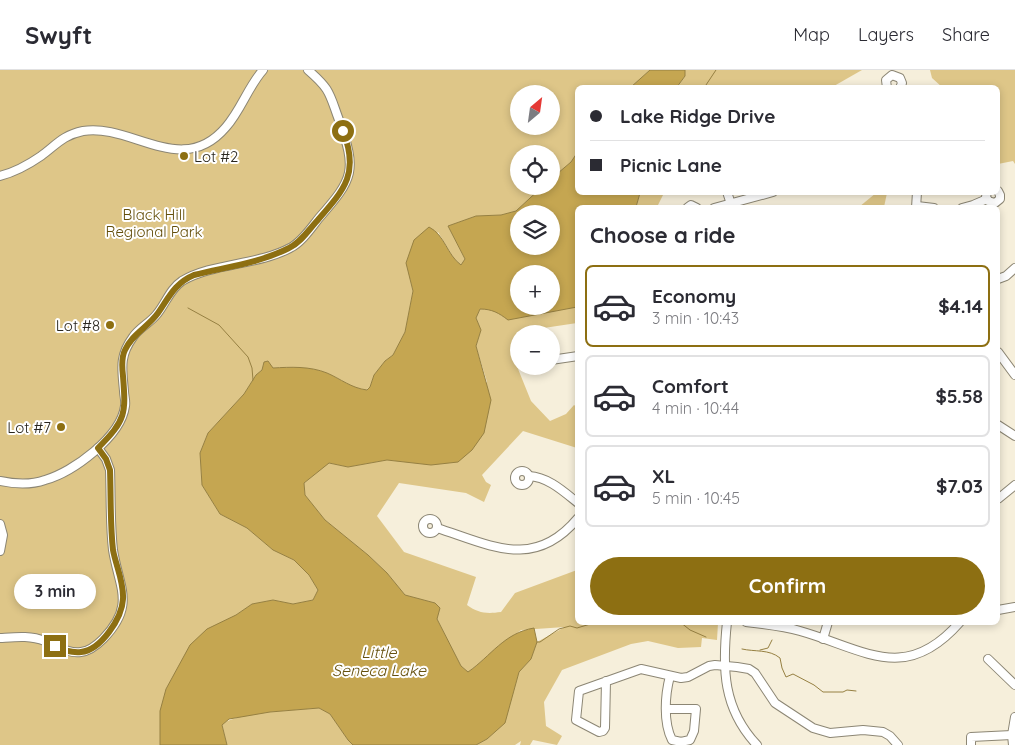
<!DOCTYPE html>
<meta charset="utf-8">
<style>
body{margin:0;font-family:Quicksand,sans-serif;background:#f7f7f7;color:#2b2b33;height:100vh;display:flex;flex-direction:column;font-size:19px;white-space:nowrap}
*{box-sizing:border-box;margin:0}
p{font-size:16px;color:#7c7c81}
.icon{flex:none;width:28px;height:28px;fill:none;stroke:currentColor;stroke-width:2;stroke-linecap:round;stroke-linejoin:round}
.map{position:relative;flex:1;overflow:hidden}
.details{position:absolute;left:575px;top:135px;width:425px;height:420px;display:flex;flex-direction:column;background:#fff;border-radius:8px;box-shadow:0 2px 8px #0003}
.details>*{flex:none}
.hud{position:absolute;left:575px;top:15px;width:425px;height:110px;border-radius:8px;box-shadow:0 2px 8px #0003;display:grid;align-content:center;height:110px;padding:0 15px;background:#fff}
.needle{width:32px;rotate:29deg}
.tools{position:absolute;left:510px;top:15px;display:grid;gap:10px}
.tools a{display:grid;place-items:center;width:50px;height:50px;border-radius:50%;background:#fff;box-shadow:0 2px 8px #0003;font-size:25px}
.end{position:absolute;width:22px;height:22px;margin:-11px;border:6px solid #8d6f12;background:#fff;box-shadow:0 0 0 2px #fff}
.from{border-radius:50%}
.bubble{position:absolute;height:35px;border-radius:18px;background:#fff;box-shadow:0 2px 8px #0003;font-size:16px;font-weight:700;line-height:35px;text-align:center}
.hud b{display:flex;align-items:center;gap:18px;height:48px;font-size:19px}
.hud b+b{border-top:1px solid #e1e1e2}
.hud i{width:12px;height:12px;background:#2b2b33}
ul{padding:0;list-style:none}
li{display:flex;align-items:center;gap:15px;height:82px;margin:0 10px 8px;padding:0 5px;border:2px solid #e1e1e2;border-radius:8px}
li div{flex:1}
li b{display:block;font-size:19px}
li em{font-style:normal;font-weight:700}
li.active{border-color:#8d6f12}
li>.icon{width:45px;height:45px;stroke-width:1.5}
h2{padding:0 15px;font-size:22px;line-height:60px}
.button{display:flex;gap:10px;margin-top:auto;padding:10px 15px}
.button a{flex:1;height:58px;border-radius:30px;background:#8d6f12;color:#fff;font-size:20px;font-weight:700;line-height:58px;text-align:center}
header{display:flex;align-items:center;gap:30px;box-sizing:border-box;height:70px;padding:0 25px;background:#fff;border-bottom:1px solid #e1e1e2}
header strong{font-size:24px}
nav{display:flex;gap:28px;margin-inline-start:auto;font-size:18px}
.map>svg:first-child{display:block}
</style>
<header>
<strong>Swyft</strong>
<nav><a>Map</a><a>Layers</a><a>Share</a></nav>
</header>
<div class="map">
<svg width="1015" height="675" viewBox="0 0 1015 675">
<rect width="100%" height="100%" fill="#f6efdb"/>
<g fill="#dec688" fill-rule="evenodd">
<path d="M0,0h650l-19,17 -53,1 -1,65 -6,9 -20,17v-25h-32v32h24l-27,25 -15,4 -25,1 -28,10 17,33 -4,6 -6,-5 -17,-28 -28,47 3,12 -8,41 -12,23 -8,6 -11,14 -4,12 -4,3c-16,-3 -25,-11 -39,-17 -17,-7 -37,-6 -55,-5l-4,-7 -4,1 -2,8 -6,5 -12,19 -36,39 -8,20 2,32 18,29 27,14 26,22 21,10 15,15 9,15 -5,10 -20,4 -20,-4 -21,4 -16,11 -58,53 -12,21 -6,39v17h-160zM519,24h32v32h-32z"/>
<path d="M685,0h177l-28,16 -9,1 -148,1 8,-12z"/>
<path d="M930,0h85v94l-2,-3 -15,3v-76l-56,-1 -10,-9z"/>
<path d="M640,123h24l-7,14 -21,1z"/>
<path d="M876,123h11l-3,14h-25z"/>
<path d="M577,237v16l-60,9 -5,22 19,47 19,20 16,-7 8,-9 3,2v41l-54,-17 -41,44 4,7 5,3 -7,17 -18,-9 -67,-10 -22,33 27,36 72,25 -9,28c11,8 19,9 34,7l14,-19 62,-23 1,52 140,1 -1,17 -15,-2 -1,9 -23,1 -30,-7 -17,3 -69,26 -18,32 2,24 16,10 -5,9 -24,-5 -3,5h-10l1,-4 -6,4h-39l11,-6 17,-16 15,-51 12,-13 6,-17 28,-15 -44,3 -53,42 -7,-6 -24,-47 -2,-16 -30,-8 -18,-22 -19,-18 -43,-35 -20,-25 -1,-12 24,-20 20,4 39,-7 25,2 75,-80 -11,-36 5,-16 -5,-12 4,-9z"/>
<path d="M319,638l11,6 18,26 5,5h-126l-5,-21c7,-5 15,-5 23,-10z"/>
</g>
<g fill="#c5a651" stroke="#968042" fill-rule="evenodd">
<path d="M650,0h35v6l-8,11h-46z"/>
<path d="M577,83l1,39 62,1 -4,14 -58,1 -1,99 -69,13c-9,-7 -16,-11 -28,-11l-4,9 5,12 -5,16 15,54 -7,33 -12,17 -14,12 -27,3 -44,-5 -39,7 -19,-4 -25,20 1,12 20,25 43,35 19,18 18,22 30,8 5,5 -3,11 24,47 7,6c23,-16 36,-39 66,-44l3,14 -6,17 -12,13 -14,51 -18,16 -11,6h-123l-5,-5 -18,-26 -11,-6 -49,4 -41,7 -7,6 5,20h-67v-34l6,-22 24,-44 17,-16 29,-14 16,-11 21,-4 20,4 20,-4 5,-10 -9,-15 -15,-15 -21,-10 -26,-22 -27,-14 -18,-29 -2,-32 8,-20 36,-39 12,-19 6,-5 2,-8 4,-1 5,7c17,-1 37,-2 54,5 14,6 24,15 40,17l3,-3 4,-12 11,-14 8,-6 12,-23 8,-41 -7,-28 8,-23 15,-13c16,8 18,28 32,38l4,-6 -17,-33 28,-10 25,-1 15,-4 27,-25h8v-7l20,-17zM519,144h32v32h-32zM519,204h32v32h-32z"/>
</g>
<g fill="none" stroke-linecap="round" stroke-linejoin="round">
<g stroke="#968042" stroke-width="1">
<path d="M704,18l12,-18"/>
<path d="M188,238l31,17 29,32 4,11 1,12"/>
<path d="M680,552l10,8 16,7"/>
<path d="M537,572h3l19,-13 11,-3 7,2 20,-6"/>
<path d="M742,579c13,3 27,0 38,9l2,10 4,9 7,-3 21,11 9,7h20l4,-2 9,1"/>
<path d="M760,580l8,-2 4,-8"/>
</g>
<defs>
<g id="minor">
<path d="M887,18l-1,-8 6,-5 8,3 2,5 -2,5"/>
<path d="M0,106c15,-4 28,-11 41,-20 15,-11 22,-21 42,-25 49,-8 99,48 143,-4 15,-17 22,-40 37,-57"/>
<path d="M727,122l5,15"/>
<path d="M987,122l-1,5 2,4 7,2 5,-4v-4l-2,-4"/>
<path d="M917,136l17,2"/>
<path d="M687,138l4,-3 6,3"/>
<path d="M714,138l59,-16"/>
<path d="M916,138l1,-16"/>
<path d="M962,138l11,-3 14,-6"/>
<path d="M998,209l8,-3 9,-8"/>
<path d="M998,282l17,23"/>
<path d="M551,290l27,-4"/>
<path d="M998,355l17,11"/>
<circle cx="522" cy="408" r="7"/>
<path d="M529,406c19,1 34,15 49,27"/>
<path d="M0,411c14,3 31,4 45,-1 28,-8 76,-43 80,-74 1,-5 -1,-10 -1,-15 -2,-22 -5,-35 9,-54 6,-9 17,-14 24,-23 9,-11 13,-25 25,-33 30,-18 77,-16 108,-33 12,-6 21,-20 29,-30 35,-40 38,-47 20,-98 -10,-27 -8,-30 -31,-50"/>
<path d="M998,429l17,-14"/>
<circle cx="430" cy="456" r="7"/>
<path d="M0,454l3,11 -3,16"/>
<path d="M437,458c53,17 97,43 141,-10"/>
<path d="M998,540l17,-3"/>
<path d="M727,552c-5,47 -4,87 30,123"/>
<path d="M746,552c18,2 37,4 54,9 64,18 105,54 160,-9"/>
<path d="M0,568c15,-1 30,-3 45,3 12,4 22,13 36,11 9,-1 16,-7 22,-13 33,-34 16,-51 10,-89 -3,-26 -2,-54 -3,-80l-4,-11 -8,-11"/>
<path d="M823,569l5,-17"/>
<path d="M988,589l27,26"/>
<path d="M606,611l-1,47 -2,3 -4,1 -23,-12 3,-29 62,-22 40,9 7,-1 21,-11 6,-1 22,2 12,2 6,4 20,30 38,25 17,5 33,-3 20,2 7,4 8,9"/>
<path d="M666,639h30l-2,22 -4,9 -9,2 -9,-2c-9,-18 -7,-45 -2,-64"/>
<path d="M971,675v-8l41,-2"/>
<path d="M1013,675l-1,-10 3,-18"/>
</g>
</defs>
<use href="#minor" stroke="#8c8674" stroke-width="10"/>
<use href="#minor" stroke="#fff" stroke-width="8"/>
</g>
<g fill="none" stroke-linecap="round" stroke-linejoin="round">
<path stroke="#8d6f12" stroke-width="6" d="M55,576c8,4 17,7 26,6 20,-2 41,-34 42,-53 1,-17 -7,-33 -10,-49 -3,-26 -2,-54 -3,-80l-4,-11 -8,-11c28,-28 28,-34 25,-72 -1,-8 -2,-18 2,-26 7,-16 23,-23 33,-37 11,-16 17,-30 36,-38 31,-8 66,-12 95,-27 11,-5 19,-17 27,-26 28,-32 44,-48 27,-91"/>
</g>
<g fill="#8d6f12" stroke="#fff" stroke-width="2">
<circle cx="184" cy="86" r="5"/>
<circle cx="110" cy="255" r="5"/>
<circle cx="61" cy="357" r="5"/>
</g>
<g text-anchor="middle" dominant-baseline="central" stroke-width="4" stroke-linejoin="round" paint-order="stroke">
<g font-size="15" fill="#29261f" stroke="#fff" text-anchor="end">
<text x="194" y="86" text-anchor="start">Lot #2</text>
<text x="100" y="255">Lot #8</text>
<text x="51" y="357">Lot #7</text>
</g>
<g font-size="15" fill="#634e0a" stroke="#fff">
<text x="154" y="144">Black Hill<tspan x="154" dy="17">Regional Park</tspan></text>
</g>
<g font-size="16" font-style="italic" fill="#66510f" stroke="#fff">
<text x="379" y="582">Little<tspan x="379" dy="18">Seneca Lake</tspan></text>
</g>
</g>
</svg>
<div class="tools">
<a><svg class="needle" viewBox="-14 -14 28 28"><path d="M0-13l5 13h-10z" fill="#e53935"/><path d="M0 13l5-13h-10z" fill="#7c7c81"/></svg></a>
<a><svg class="icon" aria-label="locate" viewBox="0 0 24 24"><circle cx="12" cy="12" r="6"/><path d="M12 2v4M12 18v4M2 12h4M18 12h4"/></svg></a>
<a><svg class="icon" aria-label="layers" viewBox="0 0 24 24"><path d="M12 4l9 5-9 5-9-5zM3 14l9 5 9-5"/></svg></a>
<a>+</a>
<a>−</a>
</div>
<i class="end from" style="left:343px;top:61px"></i>
<i class="end" style="left:55px;top:576px"></i>
<div class="bubble" style="left:14px;top:504px;width:82px">3 min</div>
<div class="hud">
<b><i class="from"></i>Lake Ridge Drive</b>
<b><i></i>Picnic Lane</b>
</div>
<section class="details">
<h2>Choose a ride</h2>
<ul>
<li class="active"><svg class="icon" aria-label="car" viewBox="0 0 24 24"><path d="M5 17H2v-5l4-1 3-4h7l3 4 3 1v5h-3M9 17h6M6 11h13"/><circle cx="7" cy="17" r="2"/><circle cx="17" cy="17" r="2"/></svg><div><b>Economy</b><p>3 min · 10:43</p></div><em>$4.14</em></li>
<li><svg class="icon" aria-label="car" viewBox="0 0 24 24"><path d="M5 17H2v-5l4-1 3-4h7l3 4 3 1v5h-3M9 17h6M6 11h13"/><circle cx="7" cy="17" r="2"/><circle cx="17" cy="17" r="2"/></svg><div><b>Comfort</b><p>4 min · 10:44</p></div><em>$5.58</em></li>
<li><svg class="icon" aria-label="car" viewBox="0 0 24 24"><path d="M5 17H2v-5l4-1 3-4h7l3 4 3 1v5h-3M9 17h6M6 11h13"/><circle cx="7" cy="17" r="2"/><circle cx="17" cy="17" r="2"/></svg><div><b>XL</b><p>5 min · 10:45</p></div><em>$7.03</em></li>
</ul>
<div class="button"><a>Confirm</a></div>
</section>
</div>
